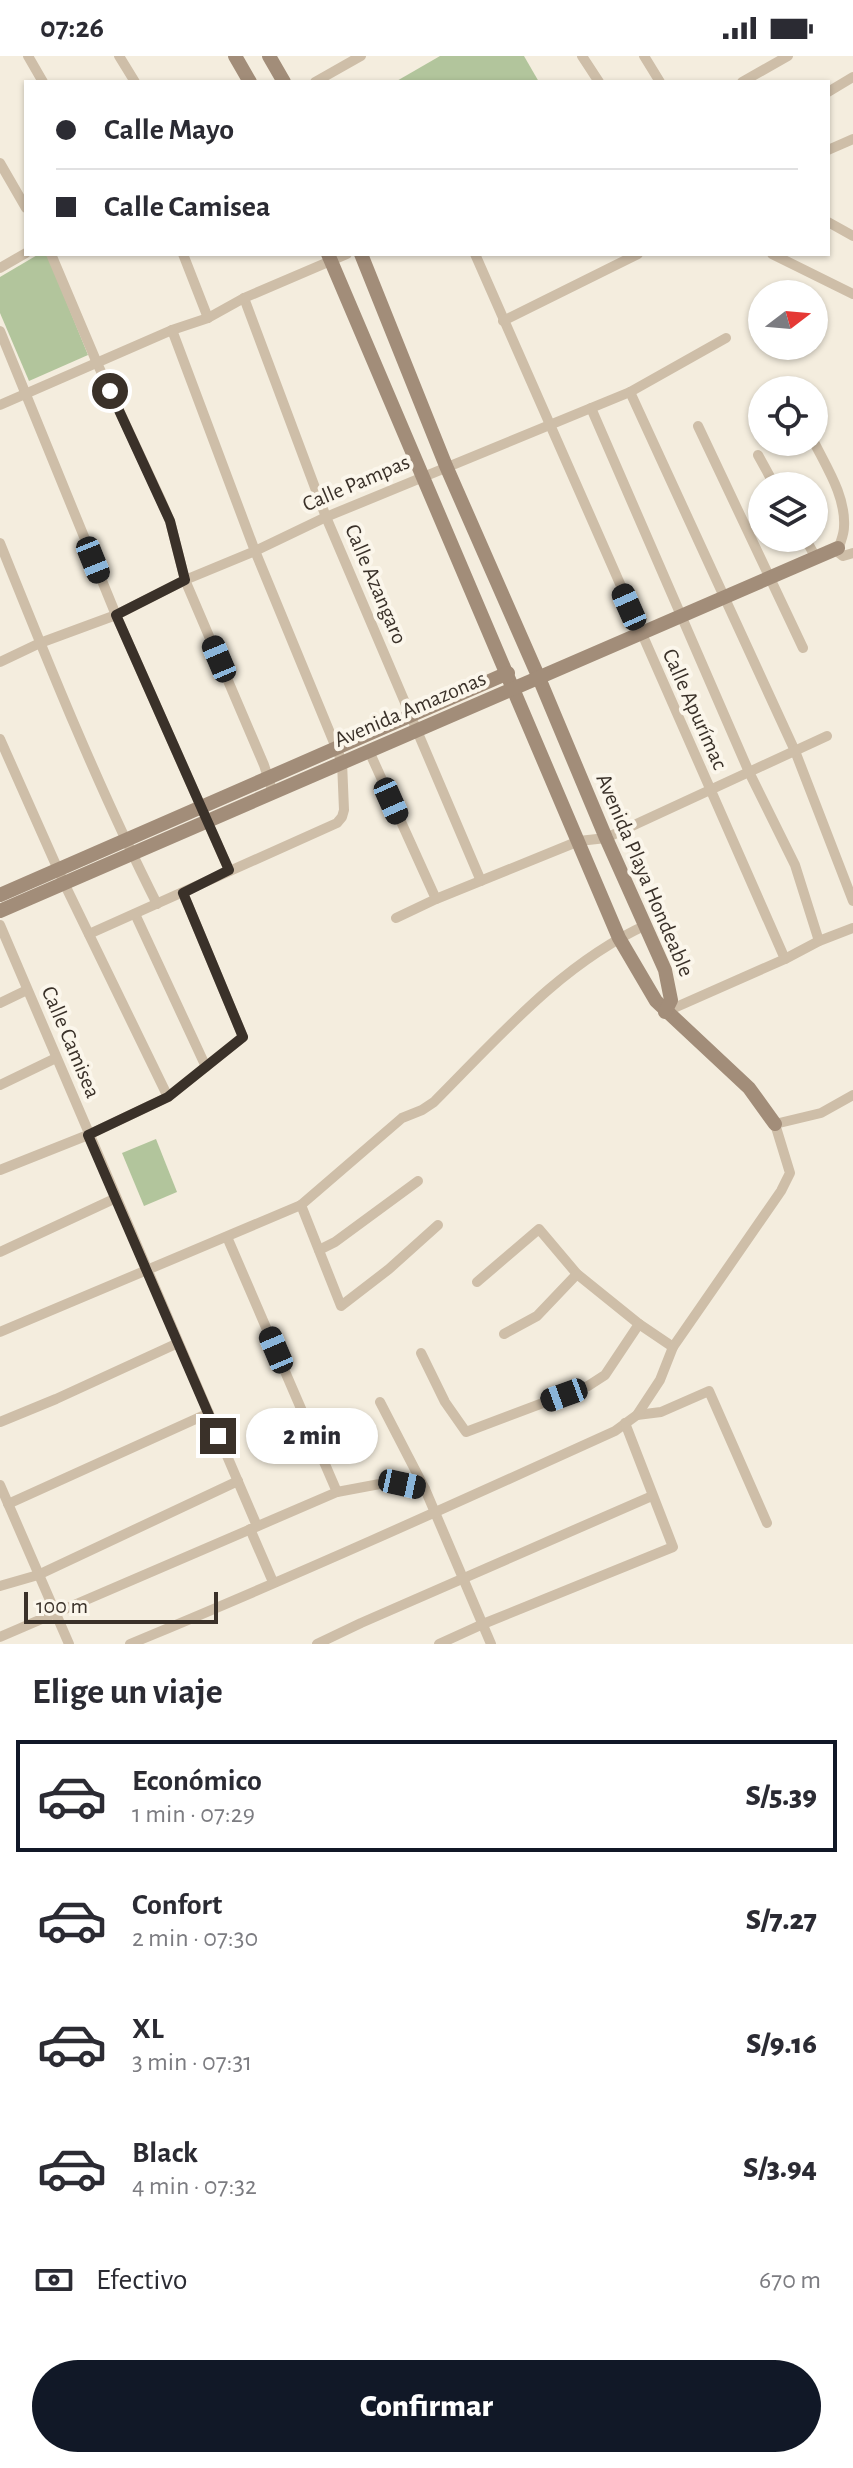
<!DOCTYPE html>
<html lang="es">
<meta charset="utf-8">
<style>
body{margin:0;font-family:"Alegreya Sans",sans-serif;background:#f7f7f7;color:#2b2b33;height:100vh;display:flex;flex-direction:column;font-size:30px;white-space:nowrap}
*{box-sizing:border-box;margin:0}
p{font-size:26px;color:#7c7c81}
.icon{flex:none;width:44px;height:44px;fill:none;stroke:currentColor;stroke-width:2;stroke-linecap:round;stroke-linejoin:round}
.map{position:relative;height:1588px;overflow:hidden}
.panel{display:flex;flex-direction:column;background:#fff;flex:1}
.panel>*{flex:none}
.guide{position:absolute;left:24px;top:24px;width:806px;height:176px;border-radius:0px;box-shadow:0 2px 6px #0004;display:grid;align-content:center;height:176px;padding:0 32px;background:#fff}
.needle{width:52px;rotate:74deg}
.controls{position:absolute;left:748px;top:224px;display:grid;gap:16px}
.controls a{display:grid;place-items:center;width:80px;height:80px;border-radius:50%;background:#fff;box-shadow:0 2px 6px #0004;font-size:40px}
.scale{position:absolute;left:24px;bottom:20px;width:194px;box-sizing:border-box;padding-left:8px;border:4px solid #3a3129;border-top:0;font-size:22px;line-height:28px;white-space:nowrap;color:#3a3129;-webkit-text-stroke:6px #fbf6eb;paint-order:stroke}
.end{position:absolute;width:36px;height:36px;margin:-18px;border:10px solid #3a3129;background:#fff;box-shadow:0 0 0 4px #fff}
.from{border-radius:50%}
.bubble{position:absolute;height:56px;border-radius:28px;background:#fff;box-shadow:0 2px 6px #0004;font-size:26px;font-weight:800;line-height:56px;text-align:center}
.car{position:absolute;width:24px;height:48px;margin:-24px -12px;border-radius:10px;box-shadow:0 0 6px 2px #0007;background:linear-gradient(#222 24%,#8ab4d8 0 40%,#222 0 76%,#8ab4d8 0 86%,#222 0)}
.guide b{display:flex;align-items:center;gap:28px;height:76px;font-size:30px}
.guide b+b{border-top:2px solid #e1e1e2}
.guide i{width:20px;height:20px;background:#2b2b33}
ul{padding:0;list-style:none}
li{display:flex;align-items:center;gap:24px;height:112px;margin:0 16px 12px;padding:0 16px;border:4px solid transparent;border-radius:0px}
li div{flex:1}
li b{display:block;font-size:30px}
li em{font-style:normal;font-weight:800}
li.on{border-color:#111827}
li>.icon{width:72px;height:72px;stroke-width:1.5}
h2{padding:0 32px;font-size:36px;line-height:96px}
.pay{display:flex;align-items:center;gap:20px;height:88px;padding:0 32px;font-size:30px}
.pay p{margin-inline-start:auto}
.button{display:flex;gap:16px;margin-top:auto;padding:16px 32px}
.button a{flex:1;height:92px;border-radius:48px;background:#111827;color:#fff;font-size:32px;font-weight:800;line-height:92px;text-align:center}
.status{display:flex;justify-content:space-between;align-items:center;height:56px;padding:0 40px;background:#fff;direction:ltr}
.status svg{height:22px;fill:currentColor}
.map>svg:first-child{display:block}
</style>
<div class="status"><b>07:26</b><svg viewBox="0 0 49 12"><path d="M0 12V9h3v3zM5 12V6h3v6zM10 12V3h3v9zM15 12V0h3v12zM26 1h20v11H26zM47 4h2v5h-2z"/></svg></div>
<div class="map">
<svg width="853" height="1588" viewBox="0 0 853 1588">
<rect width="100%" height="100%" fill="#f4edde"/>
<g fill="#b2c59c">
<path d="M440,0h84l15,26h-144z"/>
<path d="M39,198h8l41,101 -59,26 -29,-68v-36z"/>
<path d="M156,1083l21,53 -33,14 -22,-53z"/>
</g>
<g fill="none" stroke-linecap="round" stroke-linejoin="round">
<g stroke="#cebea8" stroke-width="10">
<path d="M28,0l15,26"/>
<path d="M119,0l16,26"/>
<path d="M582,0l17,26"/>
<path d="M644,0l16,26"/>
<path d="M315,26l46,-26"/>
<path d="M742,26l46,-26"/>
<path d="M828,36l25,-15"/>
<path d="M828,94l25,-11"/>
<path d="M0,107l26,45"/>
<path d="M828,166l25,14"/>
<path d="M51,198l46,109 63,135 10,23 15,59 79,185 9,28"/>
<path d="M183,198l25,64"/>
<path d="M475,198l310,705"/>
<path d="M772,198l81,40"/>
<path d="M0,212l26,-15"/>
<path d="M244,242l82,219 155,364"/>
<path d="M503,265l135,-67"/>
<path d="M0,275l116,284 113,255"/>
<path d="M630,336l165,359 58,150"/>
<path d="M0,349l172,-75 36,-12 36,-20 103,-44"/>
<path d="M591,352l158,364 46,93 24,76"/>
<path d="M698,370l105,222"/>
<path d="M814,386c13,26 32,55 30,85 0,9 -5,17 -6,25l5,4 10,-3"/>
<path d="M758,399l17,31"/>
<path d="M805,482l11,20"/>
<path d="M0,487c49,122 98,244 157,361"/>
<path d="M0,606l40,-19 76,-28 69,-35 70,-29 71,-34 304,-125 96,-54"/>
<path d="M0,683l64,144 104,214"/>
<path d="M369,695l67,148"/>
<path d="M135,858l71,153"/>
<path d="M396,862l40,-19 143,-58 27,-3 221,-102"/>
<path d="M0,869l257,601"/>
<path d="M89,878l248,-111 5,-6 2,-7 -2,-48 -87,-211 -83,-221"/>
<path d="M0,947l27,-13"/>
<path d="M665,956l120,-53 34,-18 34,-13"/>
<path d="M0,1029l56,-27"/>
<path d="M0,1114l88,-35 80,-38 75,-60 -60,-144"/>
<path d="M301,1149l40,101 48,-37 49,-44"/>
<path d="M227,1181l110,255"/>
<path d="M319,1194l16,-8 83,-61"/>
<path d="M0,1196l116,-54"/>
<path d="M477,1226l62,-53 38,45 62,50 34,23"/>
<path d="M0,1276l301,-127 101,-87 20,-8 12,-8c65,-65 127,-138 212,-177"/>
<path d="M504,1278l33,-18 40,-42"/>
<path d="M421,1297l24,49 21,30 122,-46 17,-11 34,-51"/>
<path d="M380,1346l45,87 66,155"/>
<path d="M637,1359l24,-3 48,-21 58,132"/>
<path d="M0,1366l56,-23 122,-56"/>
<path d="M0,1429l69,159"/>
<path d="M8,1448l201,-91"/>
<path d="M250,1473l23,53"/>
<path d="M0,1530l38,-11 200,-94"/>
<path d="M0,1581l337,-145 48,-9 40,6"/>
<path d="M130,1588c163,-67 324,-140 485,-213l22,-16 23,-35 13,-33 108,-156 9,-18 -15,-49 46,-11 32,-18"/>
<path d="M317,1588l44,-21 291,-127"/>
<path d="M439,1588l44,-20 190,-77 -48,-124"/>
</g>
<g stroke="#a28d79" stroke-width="14">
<path d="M235,0l15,26"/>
<path d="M269,0l15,26"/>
<path d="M328,198l291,684 37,63 93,87 26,36"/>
<path d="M361,198l85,212 93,212 67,160 59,132 6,30 -6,12"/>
<path d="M0,839l508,-222"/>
<path d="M0,855l838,-363"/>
</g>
</g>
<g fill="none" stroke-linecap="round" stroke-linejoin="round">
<path stroke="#3a3129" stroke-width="10" d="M110,335l60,130 15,59 -69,35 113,255 -46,23 60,144 -75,60 -80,38 130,301"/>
</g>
<g text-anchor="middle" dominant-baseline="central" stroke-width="8" stroke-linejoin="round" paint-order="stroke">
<g font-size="22" fill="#3a3129" stroke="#fbf6eb">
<text transform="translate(356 427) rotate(-23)">Calle Pampas</text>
<text transform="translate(376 528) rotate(67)">Calle Azangaro</text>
<text transform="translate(410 653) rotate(-23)">Avenida Amazonas</text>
<text transform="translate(695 653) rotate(66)">Calle Apurímac</text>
<text transform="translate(645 819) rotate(67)">Avenida Playa Hondeable</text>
<text transform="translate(71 986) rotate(67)">Calle Camisea</text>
</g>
</g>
</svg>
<div class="controls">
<a><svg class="needle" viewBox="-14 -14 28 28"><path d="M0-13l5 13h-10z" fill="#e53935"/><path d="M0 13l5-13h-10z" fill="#7c7c81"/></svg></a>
<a><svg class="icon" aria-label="locate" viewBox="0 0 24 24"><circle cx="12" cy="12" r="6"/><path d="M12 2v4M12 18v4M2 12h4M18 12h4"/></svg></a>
<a><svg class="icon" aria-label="layers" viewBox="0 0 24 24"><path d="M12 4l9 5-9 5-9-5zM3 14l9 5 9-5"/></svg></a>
</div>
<div class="scale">100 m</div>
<i class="end from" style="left:110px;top:335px"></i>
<i class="end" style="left:218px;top:1380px"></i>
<div class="bubble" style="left:246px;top:1352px;width:132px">2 min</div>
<i class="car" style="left:93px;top:504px;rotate:158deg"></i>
<i class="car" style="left:629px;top:551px;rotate:336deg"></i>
<i class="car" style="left:219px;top:603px;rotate:337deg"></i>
<i class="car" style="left:391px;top:745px;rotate:156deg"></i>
<i class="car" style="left:276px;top:1294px;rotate:337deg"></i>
<i class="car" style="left:564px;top:1339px;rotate:250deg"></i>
<i class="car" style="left:402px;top:1428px;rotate:102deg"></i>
<div class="guide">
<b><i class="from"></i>Calle Mayo</b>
<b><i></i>Calle Camisea</b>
</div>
</div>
<section class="panel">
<h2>Elige un viaje</h2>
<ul>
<li class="on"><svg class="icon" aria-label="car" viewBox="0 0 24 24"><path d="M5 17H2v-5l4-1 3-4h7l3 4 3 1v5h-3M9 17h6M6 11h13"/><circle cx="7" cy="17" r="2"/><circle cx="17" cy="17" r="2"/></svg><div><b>Económico</b><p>1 min · 07:29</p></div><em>S/5.39</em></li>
<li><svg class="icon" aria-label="car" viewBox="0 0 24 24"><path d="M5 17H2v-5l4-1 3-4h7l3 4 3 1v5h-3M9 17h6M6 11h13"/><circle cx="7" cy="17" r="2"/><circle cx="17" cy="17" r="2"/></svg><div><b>Confort</b><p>2 min · 07:30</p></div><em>S/7.27</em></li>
<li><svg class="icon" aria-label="car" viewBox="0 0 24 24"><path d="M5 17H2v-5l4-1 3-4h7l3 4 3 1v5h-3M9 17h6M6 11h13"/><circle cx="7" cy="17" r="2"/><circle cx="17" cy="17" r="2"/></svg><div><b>XL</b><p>3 min · 07:31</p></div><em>S/9.16</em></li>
<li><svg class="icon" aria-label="car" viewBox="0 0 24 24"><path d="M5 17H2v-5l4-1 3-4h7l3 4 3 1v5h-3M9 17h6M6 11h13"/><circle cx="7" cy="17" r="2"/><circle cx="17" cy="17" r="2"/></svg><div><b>Black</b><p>4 min · 07:32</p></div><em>S/3.94</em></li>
</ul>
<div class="pay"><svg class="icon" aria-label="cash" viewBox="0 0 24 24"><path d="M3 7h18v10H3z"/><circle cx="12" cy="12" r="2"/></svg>Efectivo<p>670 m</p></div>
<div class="button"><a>Confirmar</a></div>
</section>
